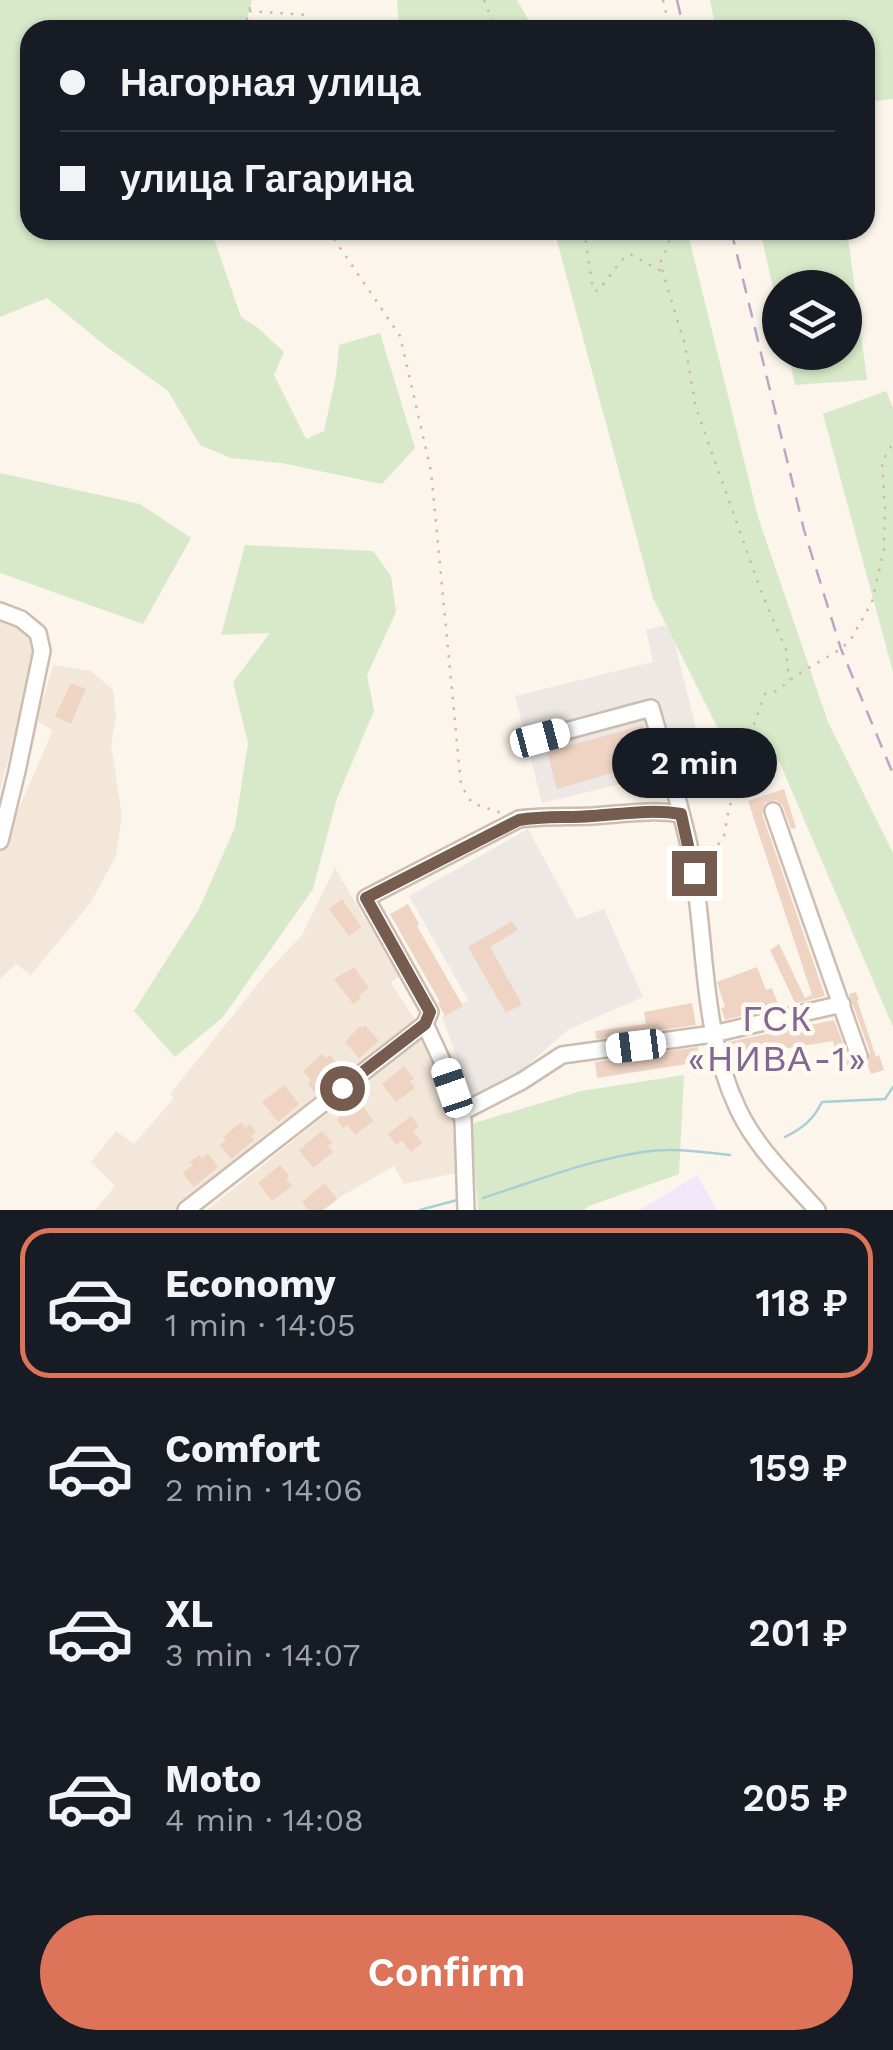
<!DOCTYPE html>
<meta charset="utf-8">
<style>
body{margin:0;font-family:"Work Sans",sans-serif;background:#242831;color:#f1f3f6;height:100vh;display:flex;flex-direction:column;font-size:38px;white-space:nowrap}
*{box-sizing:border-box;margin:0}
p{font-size:32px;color:#9ea1a6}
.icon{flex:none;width:55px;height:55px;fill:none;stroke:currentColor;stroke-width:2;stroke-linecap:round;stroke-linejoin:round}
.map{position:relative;height:1210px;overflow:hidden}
.side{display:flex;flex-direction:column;background:#171b24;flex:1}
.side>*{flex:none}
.banner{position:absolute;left:20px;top:20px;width:855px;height:220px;border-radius:30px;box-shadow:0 2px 8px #0004;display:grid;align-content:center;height:220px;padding:0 40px;background:#171b24}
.controls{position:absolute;left:762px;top:270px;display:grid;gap:20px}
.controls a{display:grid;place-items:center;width:100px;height:100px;border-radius:50%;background:#171b24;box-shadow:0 2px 8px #0004;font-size:50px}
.end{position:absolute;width:45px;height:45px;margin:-22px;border:12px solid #755c4f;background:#fff;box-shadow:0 0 0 5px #fff}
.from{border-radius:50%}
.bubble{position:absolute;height:70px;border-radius:35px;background:#171b24;box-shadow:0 2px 8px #0004;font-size:32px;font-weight:600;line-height:70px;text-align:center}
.car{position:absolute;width:30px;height:60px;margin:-30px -15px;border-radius:12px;box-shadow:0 0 8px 2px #0007;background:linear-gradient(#fff 24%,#345 0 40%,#fff 0 76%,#345 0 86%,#fff 0)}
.banner b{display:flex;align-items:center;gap:35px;height:95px;font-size:38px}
.banner b+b{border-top:2px solid #363941}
.banner i{width:25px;height:25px;background:#f1f3f6}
ul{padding:18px 0 0;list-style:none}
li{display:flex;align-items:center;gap:30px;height:150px;margin:0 20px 15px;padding:0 20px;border:5px solid transparent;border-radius:30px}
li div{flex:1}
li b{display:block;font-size:38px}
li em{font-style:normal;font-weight:600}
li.active{border-color:#dd7358}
li>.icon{width:90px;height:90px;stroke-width:1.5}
.button{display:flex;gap:20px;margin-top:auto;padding:20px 40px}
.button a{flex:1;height:115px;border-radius:60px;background:#dd7358;color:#fff;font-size:40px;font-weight:600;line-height:115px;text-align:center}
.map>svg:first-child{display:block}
</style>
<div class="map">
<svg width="893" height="1210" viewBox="0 0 893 1210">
<rect width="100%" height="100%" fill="#fbf5eb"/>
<g fill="#f3e7d9">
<path d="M0,618l13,5 15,9 7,12 -7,41 -28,105z"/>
<path d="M53,665l38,6 22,19 3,26 -5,28 11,72 -6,40 -25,46 -60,73 -15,-11 -16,15v-127l53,-122 -16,-9z"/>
<path d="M335,868l64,108 -8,7 25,38 -236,189h-85l20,-24 -24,-24 25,-31 18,13 39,-45 -2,-6 98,-123 33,-35z"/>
<path d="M421,1038l25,33 5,22 5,80 -52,11 -10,-18 -52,30 -18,14h-117z"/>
</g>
<g fill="#ede8e3">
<path d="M670,624l37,148 -31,7 -2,-8 -132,32 -27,-107 138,-34 -7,-32z"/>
<path d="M528,829l49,90 27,-10 39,88 -74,32 -46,40 -49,34 -32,-86 26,-17 -59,-104z"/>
</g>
<path fill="#f2e7f8" d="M697,1175l20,35h-77z"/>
<g fill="#d7e9c9">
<path d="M0,0h252l-8,30h-214v200h181l30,87 17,11 26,24 -10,23 32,64 18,-8 12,-55 3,-31 41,-12 35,115 -33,36 -101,-21 -50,-5 -31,-13 -32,-54 -61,-44 -60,-49 -47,19z"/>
<path d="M397,0h120l17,30h-140l5,-5z"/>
<path d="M710,0h183v99l-17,2 -11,-19v-52h-149z"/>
<path d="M554,230h133l71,287 70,205 65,131v174l-114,-266 -43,4 -83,-167z"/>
<path d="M760,230h87l20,150 -72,5 -7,-32 57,-1v-64h-65v31z"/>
<path d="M886,391l7,17v264l-70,-258z"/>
<path d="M0,473l140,31 51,34 -48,86 -143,-51z"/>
<path d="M245,545l128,6 18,25 5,36 -29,63 7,36 -37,87 -24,91 -90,128 -48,40 -41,-46 65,-102 36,-82 13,-84 -15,-61 37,-49 -49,2z"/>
<path d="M684,1075l-5,99 -90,32 -5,4h-106l-7,-86 110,-33z"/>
</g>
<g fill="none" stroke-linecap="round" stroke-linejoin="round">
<g stroke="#a7cfd6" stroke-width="2.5">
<path d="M785,1137c18,-9 28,-17 37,-35l63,-3 8,-12"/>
<path d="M483,1198c53,-17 105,-38 160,-46 28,-5 60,0 87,3"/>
<path d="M420,1210l41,-11"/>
</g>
</g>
<g fill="#efd4c4">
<path d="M71,683l15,6 -15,35 -16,-8z"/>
<path d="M643,725l10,36 -96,28 -10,-37z"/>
<path d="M784,789l12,39 -5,1 -8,-23 -7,-6 -11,3 -3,11 63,182 -31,8 1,-1 -25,-53 9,-6 26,54 7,-3 -64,-194z"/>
<path d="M342,899l19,28 -12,9 -20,-27z"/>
<path d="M408,904l11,20 -2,2 46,80 -18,10 -7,-13 2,-1 -50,-88z"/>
<path d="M512,921l6,9 -28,17 32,57 -16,9 -38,-66z"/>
<path d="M354,967l15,21 -10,7 2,3 -8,6 -19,-25z"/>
<path d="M757,967l9,23 6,-2 7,18 -54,14 -4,-12 4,-1 -8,-25z"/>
<path d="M856,992l3,8h-2l19,57 3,-2 5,15 -13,4 -4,-11 3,-11 -21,-58z"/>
<path d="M692,1003l4,22 -100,14 -1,-8 51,-7 -2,-12z"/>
<path d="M834,1020l17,45 -12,3 -6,-27 -102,16 -3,-15z"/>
<path d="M365,1025l14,16 -20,17 -14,-16 15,-16 2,2z"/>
<path d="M698,1047l2,15 -103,16 -2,-16z"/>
<path d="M322,1054l4,4 4,-3 11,15 -27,22 -6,-9 3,-2 -8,-10z"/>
<path d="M404,1066l10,13 -4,2 5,7 -19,14 -14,-18z"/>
<path d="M284,1085l15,19 -21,18 -16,-20z"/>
<path d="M360,1101l13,20 -18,14 -8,-10 -4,3 -6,-9z"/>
<path d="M411,1116l8,10 -6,5 9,12 -11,9 -9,-11 -6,4 -8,-11z"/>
<path d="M241,1122l4,6 5,-4 6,8 -5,4 3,4 -23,19 -11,-14 6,-5 -3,-3z"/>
<path d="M322,1131l10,12 -4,3 5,6 -20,16 -14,-18z"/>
<path d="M208,1154l10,13 -24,20 -11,-14 10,-8 -3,-3 9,-7 3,3z"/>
<path d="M280,1165l9,11 -3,3 6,7 -20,15 -14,-18z"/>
<path d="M325,1183l12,16 -14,11h-14l-7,-8z"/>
</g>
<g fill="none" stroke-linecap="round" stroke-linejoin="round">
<defs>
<g id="minor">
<path d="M0,611l21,8 17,14 4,18 -25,120 -17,70"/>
<path d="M540,738l111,-30c14,49 30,97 40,147 16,85 9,174 47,254 19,40 50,68 79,101"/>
<path d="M773,811l86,245"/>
<path d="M460,1113l62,-32 40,-26 151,-21 129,-30"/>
<path d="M186,1210l239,-186"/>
<path d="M466,1210l-3,-90 -20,-57 -18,-39 5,-12 -64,-114 153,-79c25,-3 48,-2 73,-3 31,-2 59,-7 89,-2"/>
</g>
</defs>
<use href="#minor" stroke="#cdbdb1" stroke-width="20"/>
<g stroke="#d5b7a6" stroke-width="2.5" stroke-dasharray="2.5 8" stroke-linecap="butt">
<path d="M484,0l8,20 7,10"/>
<path d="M663,0l7,30"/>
<path d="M249,11l59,4"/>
<path d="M244,30l8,-30"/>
<path d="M328,230l72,106 31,135 30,314 11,18 32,11"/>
<path d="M584,230l9,60 5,1 23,-30 9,-7 33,18"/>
<path d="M669,230v14l-9,19 25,82 11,63 65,183 25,59 3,30"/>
<path d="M706,862l18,-26 4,-23 21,-75 16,-44 12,-3 18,-15 46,-27 10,-10 21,-37 12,-53 1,-42 -3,-45 11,-19"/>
</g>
<use href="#minor" stroke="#fff" stroke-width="15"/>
<g stroke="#b8a8c6" stroke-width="2.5" stroke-dasharray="15 10" stroke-linecap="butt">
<path d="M677,0l7,30"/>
<path d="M731,230l73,300 37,119 52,125"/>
</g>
</g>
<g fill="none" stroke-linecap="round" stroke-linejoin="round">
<path stroke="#755c4f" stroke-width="12" d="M342,1088l83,-64 5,-12 -64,-114 153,-78c25,-4 48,-2 73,-4 31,-2 59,-7 89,-2l13,59"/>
</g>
<g text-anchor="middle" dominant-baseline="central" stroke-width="9" stroke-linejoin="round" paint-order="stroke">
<g font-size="35" letter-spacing="2.5" fill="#826791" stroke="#fef9f1">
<text x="778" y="1019">ГСК<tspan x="778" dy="40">«НИВА-1»</tspan></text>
</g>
</g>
</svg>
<div class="controls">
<a><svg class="icon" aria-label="layers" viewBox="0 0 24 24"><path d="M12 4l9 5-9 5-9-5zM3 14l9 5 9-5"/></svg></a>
</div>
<i class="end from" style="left:342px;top:1088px"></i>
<i class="end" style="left:694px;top:873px"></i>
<div class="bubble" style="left:612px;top:728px;width:165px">2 min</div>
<i class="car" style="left:540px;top:738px;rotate:75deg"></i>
<i class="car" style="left:636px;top:1046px;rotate:263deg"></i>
<i class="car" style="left:452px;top:1088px;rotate:341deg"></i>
<div class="banner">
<b><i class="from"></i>Нагорная улица</b>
<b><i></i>улица Гагарина</b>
</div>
</div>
<section class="side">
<ul>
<li class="active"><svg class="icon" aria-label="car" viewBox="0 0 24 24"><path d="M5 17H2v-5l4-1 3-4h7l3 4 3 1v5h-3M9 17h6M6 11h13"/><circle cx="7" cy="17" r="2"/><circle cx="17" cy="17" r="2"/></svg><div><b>Economy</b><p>1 min · 14:05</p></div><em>118 ₽</em></li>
<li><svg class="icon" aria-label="car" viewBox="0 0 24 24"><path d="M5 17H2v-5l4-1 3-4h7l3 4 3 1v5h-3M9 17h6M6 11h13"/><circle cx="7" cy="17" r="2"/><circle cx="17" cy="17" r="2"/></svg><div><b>Comfort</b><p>2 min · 14:06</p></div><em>159 ₽</em></li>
<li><svg class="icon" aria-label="car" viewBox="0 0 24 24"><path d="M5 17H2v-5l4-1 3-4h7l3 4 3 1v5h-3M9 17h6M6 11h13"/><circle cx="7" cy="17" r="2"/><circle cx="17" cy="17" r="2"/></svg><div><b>XL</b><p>3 min · 14:07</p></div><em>201 ₽</em></li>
<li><svg class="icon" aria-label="car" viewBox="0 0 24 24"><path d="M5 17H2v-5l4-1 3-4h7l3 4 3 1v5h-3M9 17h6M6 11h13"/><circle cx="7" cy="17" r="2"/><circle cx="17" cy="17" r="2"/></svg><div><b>Moto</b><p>4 min · 14:08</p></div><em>205 ₽</em></li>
</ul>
<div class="button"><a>Confirm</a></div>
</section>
